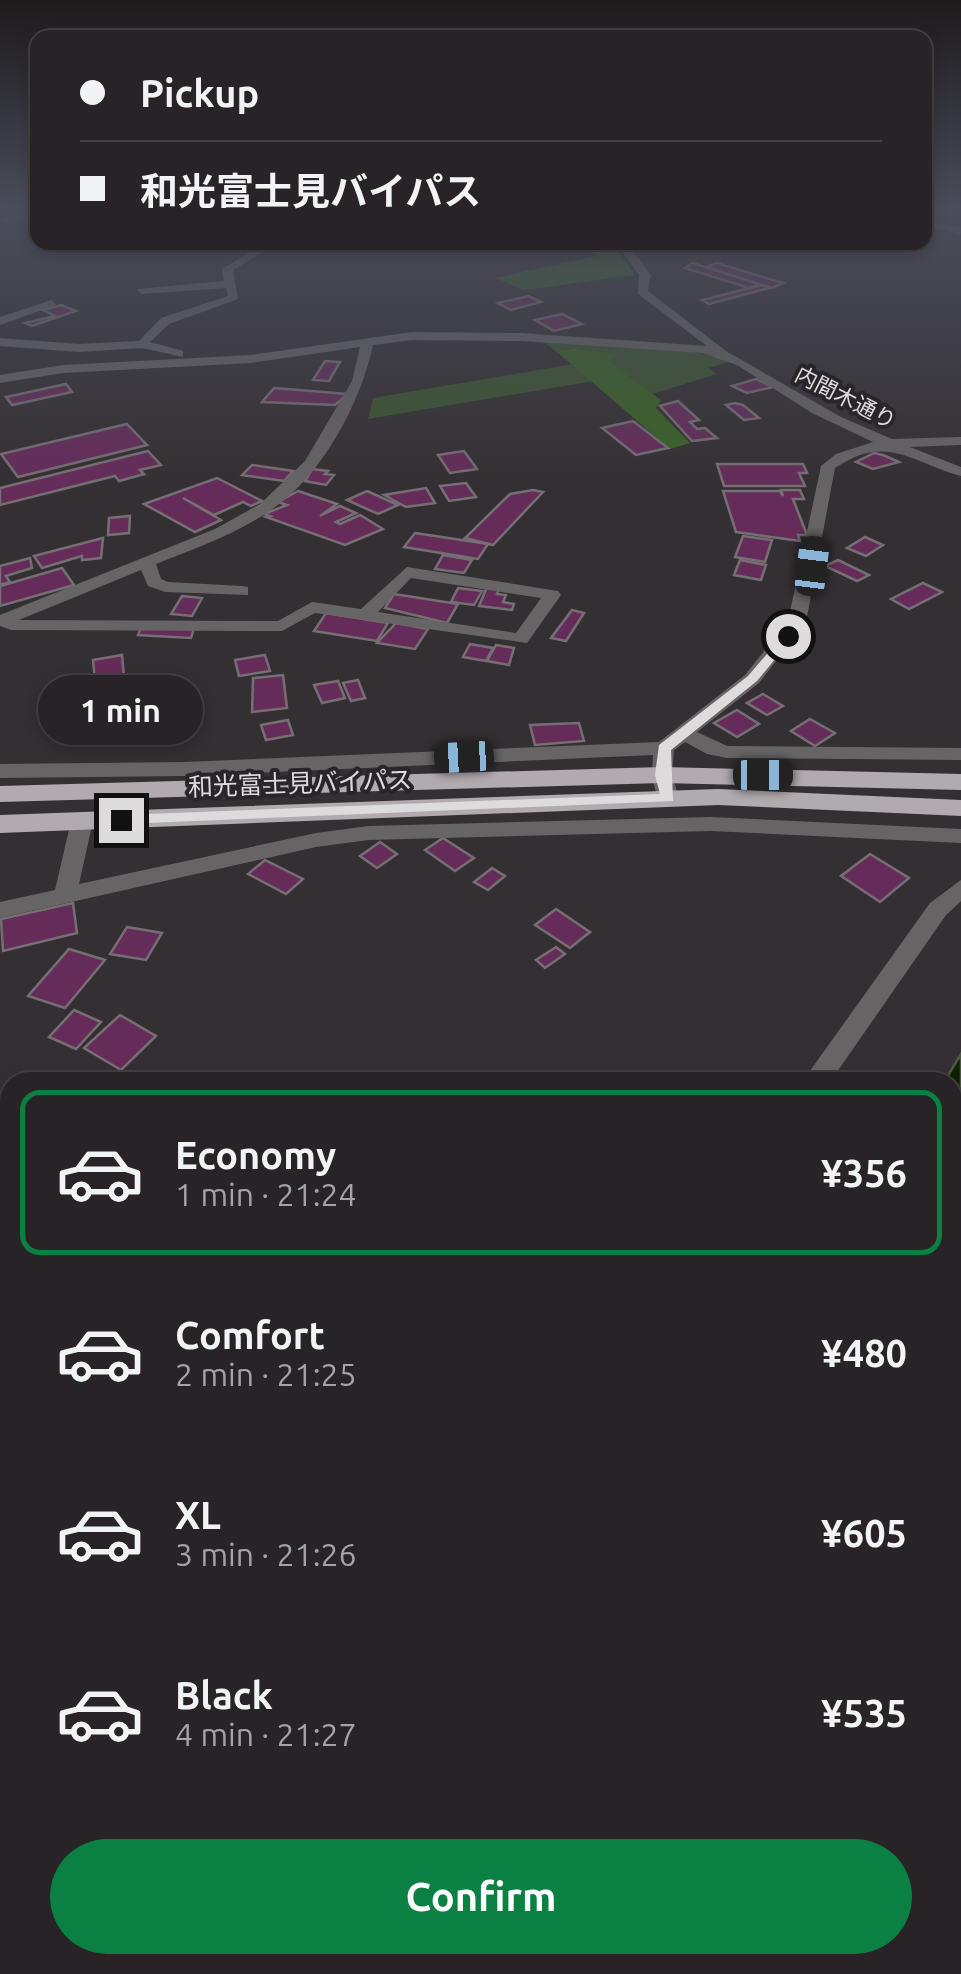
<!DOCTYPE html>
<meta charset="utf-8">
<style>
body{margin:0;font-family:Ubuntu,"Noto Sans JP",sans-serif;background:#2f2b2e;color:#f1f3f6;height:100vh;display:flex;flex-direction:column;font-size:38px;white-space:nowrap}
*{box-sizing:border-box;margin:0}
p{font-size:32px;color:#a4a4a7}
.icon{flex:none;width:55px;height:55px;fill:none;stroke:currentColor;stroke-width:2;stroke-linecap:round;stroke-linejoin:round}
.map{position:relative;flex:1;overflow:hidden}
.side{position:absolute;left:0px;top:1072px;width:962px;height:902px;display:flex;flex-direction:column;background:#272326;border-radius:30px 30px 0 0;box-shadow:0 5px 15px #0003,0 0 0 2px #434043}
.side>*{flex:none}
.top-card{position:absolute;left:30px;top:30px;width:902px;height:220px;border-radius:20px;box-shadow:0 5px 15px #0003,0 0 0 2px #434043;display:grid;align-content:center;height:220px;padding:0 50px;background:#272326}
.end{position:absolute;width:45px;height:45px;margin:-22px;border:12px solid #dedbdd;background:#111;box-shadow:0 0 0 5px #111}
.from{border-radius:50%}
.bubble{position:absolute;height:70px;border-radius:35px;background:#272326;box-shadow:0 5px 15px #0003,0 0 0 2px #434043;font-size:32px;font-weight:700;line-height:70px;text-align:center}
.car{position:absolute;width:30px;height:60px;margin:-30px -15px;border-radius:12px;box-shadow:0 0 8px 2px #0007;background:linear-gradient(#222 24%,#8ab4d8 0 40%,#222 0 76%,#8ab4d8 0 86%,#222 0)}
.top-card b{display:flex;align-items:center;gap:35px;height:95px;font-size:38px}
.top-card b+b{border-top:2px solid #434043}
.top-card i{width:25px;height:25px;background:#f1f3f6}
ul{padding:18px 0 0;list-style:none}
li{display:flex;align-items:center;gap:30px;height:165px;margin:0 20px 15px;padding:0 30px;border:5px solid transparent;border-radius:20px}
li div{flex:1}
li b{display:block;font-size:38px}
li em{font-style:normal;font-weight:700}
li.active{border-color:#0b8043}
li>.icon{width:90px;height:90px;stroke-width:1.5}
.action{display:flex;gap:20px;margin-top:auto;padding:20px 50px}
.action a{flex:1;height:115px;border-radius:60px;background:#0b8043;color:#fff;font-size:40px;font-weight:700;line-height:115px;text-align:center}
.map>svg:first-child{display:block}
</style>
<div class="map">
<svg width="961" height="1974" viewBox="0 0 961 1974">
<rect width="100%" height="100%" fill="#342f32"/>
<g fill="#3b552f">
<path d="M542,341l151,11 39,9 -24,7 9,6 -65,20 -43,-32 6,-5 -38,-9 -20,4z"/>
<path d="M573,364l21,17 -226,38 5,-21z"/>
</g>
<g fill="#3a6325">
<path d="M580,242l32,1 23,32 -111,15 -28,-12 100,-22z"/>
<path d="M577,348l39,8 -6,6 51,38 -5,8 34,35 -20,6 -113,-97z"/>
</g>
<path fill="#0c2102" stroke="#4b5944" stroke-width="2.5" d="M961,1054v920h-199l-8,-9h198v-883h-8z"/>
<g fill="#652c5a" stroke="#756f73" stroke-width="2.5">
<path d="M692,263l68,21 -11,4 -64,-20z"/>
<path d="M717,263l6,2 60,18 -11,5 -66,-21z"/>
<path d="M762,285l7,3 -60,16 -7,-4z"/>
<path d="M528,296l13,6 -30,8 -13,-7z"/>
<path d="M61,305l15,6 -44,15 -7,-3 30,-7 -12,-6z"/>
<path d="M562,314l20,10 -28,7 -19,-11z"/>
<path d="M325,361l15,1 -11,19 -16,-1z"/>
<path d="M756,379l17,8 -26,6 -15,-7z"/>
<path d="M66,384l6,8 -60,13 -6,-8z"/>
<path d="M274,388l74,6 -13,11 -73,-3z"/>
<path d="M678,401l21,19 -9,2 7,7 8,-1 12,10 -25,3 -32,-35z"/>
<path d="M735,403l8,2 16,13 -15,2 -18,-15z"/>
<path d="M633,421l35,27 -32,7 -34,-27z"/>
<path d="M127,424l20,21 -129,32 -17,-23z"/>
<path d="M148,451l13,14 -21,5 4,4 -25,7 -4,-5 -115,29v-17z"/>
<path d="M464,451l13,18 -27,4 -12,-18z"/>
<path d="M874,453l9,2 16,7 -26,7 -17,-7z"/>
<path d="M717,464h86l4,9h-8l6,13h-81z"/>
<path d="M252,465l41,6 -9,10 -42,-6z"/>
<path d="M312,469l16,2 -3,3 9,1 -8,10 -21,-4z"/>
<path d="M217,478l45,23 -11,5 -8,-4 -29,13 -31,-17 38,22 -26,12 -51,-28z"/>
<path d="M466,483l10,14 -27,4 -9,-15z"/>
<path d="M426,488l9,15 -29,4 -22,-12z"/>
<path d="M533,490l10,2 -50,53 -28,-7 45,-44z"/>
<path d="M781,490h19l4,9h-11l14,36h-9l2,6 -64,-9 -13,-41h57l3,5z"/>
<path d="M298,491l39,13 -17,12 20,-10 16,7 -20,9 4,2 20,-9 23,14 -38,16 -79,-28 4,-1 -6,-2 23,-9 -9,-3z"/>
<path d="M367,491l31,14 -20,9 -31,-14z"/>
<path d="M130,516l-1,17 -21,2 1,-17z"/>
<path d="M415,533l73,11 -10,15 -74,-12z"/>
<path d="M743,536l29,4 -7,22 -30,-5z"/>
<path d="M865,537l18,8 -17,11 -19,-8z"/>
<path d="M103,538l-2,20 -19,2v-4l-40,12 -8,-12z"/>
<path d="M443,555l29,5 -8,13 -29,-4z"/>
<path d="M30,558l2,10 -26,8 4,6 -10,3v-19z"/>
<path d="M740,560l26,5 -5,15 -27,-5z"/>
<path d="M838,560l31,15 -12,6 -32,-15z"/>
<path d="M62,568l12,17 -74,21v-20z"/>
<path d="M923,583l19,9 -33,17 -18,-10z"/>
<path d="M487,587l12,2 -2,5 9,1 -3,7 11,2 -2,6 -33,-4z"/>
<path d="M458,588l24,3 -8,14 -23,-3z"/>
<path d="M394,594l64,10 -11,19 -62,-15z"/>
<path d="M182,596l20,2 -10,18 -21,-2z"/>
<path d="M572,610l12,3 -18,28 -15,-3z"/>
<path d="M326,613l62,10 -11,18 -63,-10z"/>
<path d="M396,623l32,6 -13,20 -38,-6z"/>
<path d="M142,625h53l-4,13 -53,-3z"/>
<path d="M470,644l23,4 -7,13 -23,-4z"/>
<path d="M496,645l18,3 -5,17 -22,-4z"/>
<path d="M122,655l3,33 -29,4 -3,-32z"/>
<path d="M265,655l5,16 -31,5 -4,-16z"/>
<path d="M283,675l4,33 -35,4 1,-34z"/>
<path d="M358,680l7,18 -14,3 -8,-18z"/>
<path d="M338,681l7,17 -23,5 -8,-18z"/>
<path d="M763,694l20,12 -16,9 -20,-12z"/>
<path d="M737,710l22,14 -22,13 -23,-14z"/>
<path d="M810,719l25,14 -20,13 -24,-15z"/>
<path d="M288,720l5,15 -27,5 -5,-15z"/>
<path d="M579,723l5,18 -49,4 -5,-20z"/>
<path d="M443,838l31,20 -19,13 -30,-21z"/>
<path d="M380,842l17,12 -20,14 -17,-12z"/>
<path d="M870,854l39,24 -29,24 -39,-26z"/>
<path d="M265,860l38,19 -17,15 -38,-20z"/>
<path d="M492,868l13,8 -17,14 -14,-8z"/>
<path d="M73,903l4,30 -74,18 -2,-32z"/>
<path d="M556,909l34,23 -20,16 -35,-23z"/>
<path d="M127,927l35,6 -16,27 -36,-6z"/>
<path d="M556,947l9,7 -20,14 -9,-8z"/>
<path d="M69,949l36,11 -40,48 -37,-12z"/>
<path d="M74,1010l27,12 -25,27 -27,-12z"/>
<path d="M120,1015l36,21 -35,34 -37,-22z"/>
<path d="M0,1356l10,16v63l-10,-16z"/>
<path d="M10,1532v58l-10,8v-58z"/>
</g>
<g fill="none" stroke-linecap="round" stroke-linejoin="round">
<g fill="#676466" fill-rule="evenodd">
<path d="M38,209v5l-32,9 -5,-3z"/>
<path d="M925,219l36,9v6l-36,-9z"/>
<path d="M247,242h10l4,11 -28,17 5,29 -69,25 -19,18 33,9v6l-41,-9 -63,4 -79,-6v-8l79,6 60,-3 22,-23 67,-22 -2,-8 -85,6 -4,-5 87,-8 -2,-12 28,-17z"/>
<path d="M615,242h11l25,33 -3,16 78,60 115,66 51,22 69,-2v8l-51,2 51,20v9c-50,-14 -75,-43 -126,-8l-29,154 -47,61 -62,49 30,14 234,2v12l-234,-2 -20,-4 -22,-12 -11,8 -2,25 7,23 -11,7 -11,-7 -5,-23 1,-20 -468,21 -185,2v-14l185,-2 474,-20 86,-67 43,-54 33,-155 15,-12 37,-12 -61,-29 -75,-48 -35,-12 -181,-12 -109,-1 -39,5c-13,60 -52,133 -105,167 -34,23 -74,37 -112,52l5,15 7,3 74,4 6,1v8l-83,-3 -17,-6 -7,-16 -122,50 259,1 34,-19 49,7 46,-42 151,24 3,4 -34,48 -212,-30 -33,18 -271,-1 -11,-4v-11l215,-86 45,-25 45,-43 47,-80 8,-34 -109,16 -188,10 -63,10v-8l63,-10 188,-10 161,-23 109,1 186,13 -69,-52 1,-19zM411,578l130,20 -25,35 -138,-21z"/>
<path d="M52,300l4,5 -56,20v-8z"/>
<path d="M82,814l11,7 -14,63 237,-51 53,-7 342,-9 250,12v14l-250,-12 -342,9 -53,7 -316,71v-16l55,-12 16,-69z"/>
<path d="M961,880v21l-15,14 -116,167h-28l128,-179z"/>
<path d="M194,1965h46l-4,9h-46z"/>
</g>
<g fill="#b1abb0" fill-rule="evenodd">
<path d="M662,767l299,7v16l-299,-7 -662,19v-16z"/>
<path d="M718,789l243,11v16l-243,-11 -718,28v-18z"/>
</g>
</g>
<linearGradient id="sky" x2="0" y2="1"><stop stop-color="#1d1a1c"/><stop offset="0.43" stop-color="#4a4d5a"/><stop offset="1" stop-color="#4a4d5a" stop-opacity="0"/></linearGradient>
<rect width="961" height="486" fill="url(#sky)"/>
<path fill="#dedbdd" d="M784,634l10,2 -37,45 -86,69 2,51 -552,23 -7,-4 7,-5 539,-21 -5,-19 4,-30 89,-69z"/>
<g text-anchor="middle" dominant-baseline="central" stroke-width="8" stroke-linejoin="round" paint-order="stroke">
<g font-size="22" fill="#dedbdd" stroke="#2a2528">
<text transform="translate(846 397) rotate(27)">内間木通り</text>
</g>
<g font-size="25" fill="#dedbdd" stroke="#2a2528">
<text transform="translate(300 783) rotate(-2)">和光富士見バイパス</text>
</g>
</g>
</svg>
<i class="end from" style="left:788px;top:636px"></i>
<i class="end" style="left:121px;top:820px"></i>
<div class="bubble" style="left:38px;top:675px;width:165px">1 min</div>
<i class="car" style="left:812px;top:566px;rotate:7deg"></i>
<i class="car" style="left:464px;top:757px;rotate:267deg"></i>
<i class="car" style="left:763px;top:775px;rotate:90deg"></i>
<div class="top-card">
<b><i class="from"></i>Pickup</b>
<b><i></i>和光富士見バイパス</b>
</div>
<section class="side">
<ul>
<li class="active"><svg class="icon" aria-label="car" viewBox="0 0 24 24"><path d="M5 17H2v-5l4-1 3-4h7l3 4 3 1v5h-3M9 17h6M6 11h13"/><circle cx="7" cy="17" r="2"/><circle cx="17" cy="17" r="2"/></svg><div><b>Economy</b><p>1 min · 21:24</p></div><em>¥356</em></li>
<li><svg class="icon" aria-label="car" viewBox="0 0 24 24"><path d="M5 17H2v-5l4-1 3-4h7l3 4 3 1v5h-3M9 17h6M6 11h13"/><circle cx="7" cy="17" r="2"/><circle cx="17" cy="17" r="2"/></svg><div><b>Comfort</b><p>2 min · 21:25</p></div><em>¥480</em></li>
<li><svg class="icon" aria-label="car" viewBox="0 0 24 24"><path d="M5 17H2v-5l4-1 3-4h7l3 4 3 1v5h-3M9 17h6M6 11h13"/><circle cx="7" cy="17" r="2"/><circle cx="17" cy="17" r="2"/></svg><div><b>XL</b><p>3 min · 21:26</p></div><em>¥605</em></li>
<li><svg class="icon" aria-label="car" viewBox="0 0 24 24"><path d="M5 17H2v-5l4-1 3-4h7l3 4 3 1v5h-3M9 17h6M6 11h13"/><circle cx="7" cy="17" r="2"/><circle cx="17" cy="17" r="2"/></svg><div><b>Black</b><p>4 min · 21:27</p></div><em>¥535</em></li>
</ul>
<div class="action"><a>Confirm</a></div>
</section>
</div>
